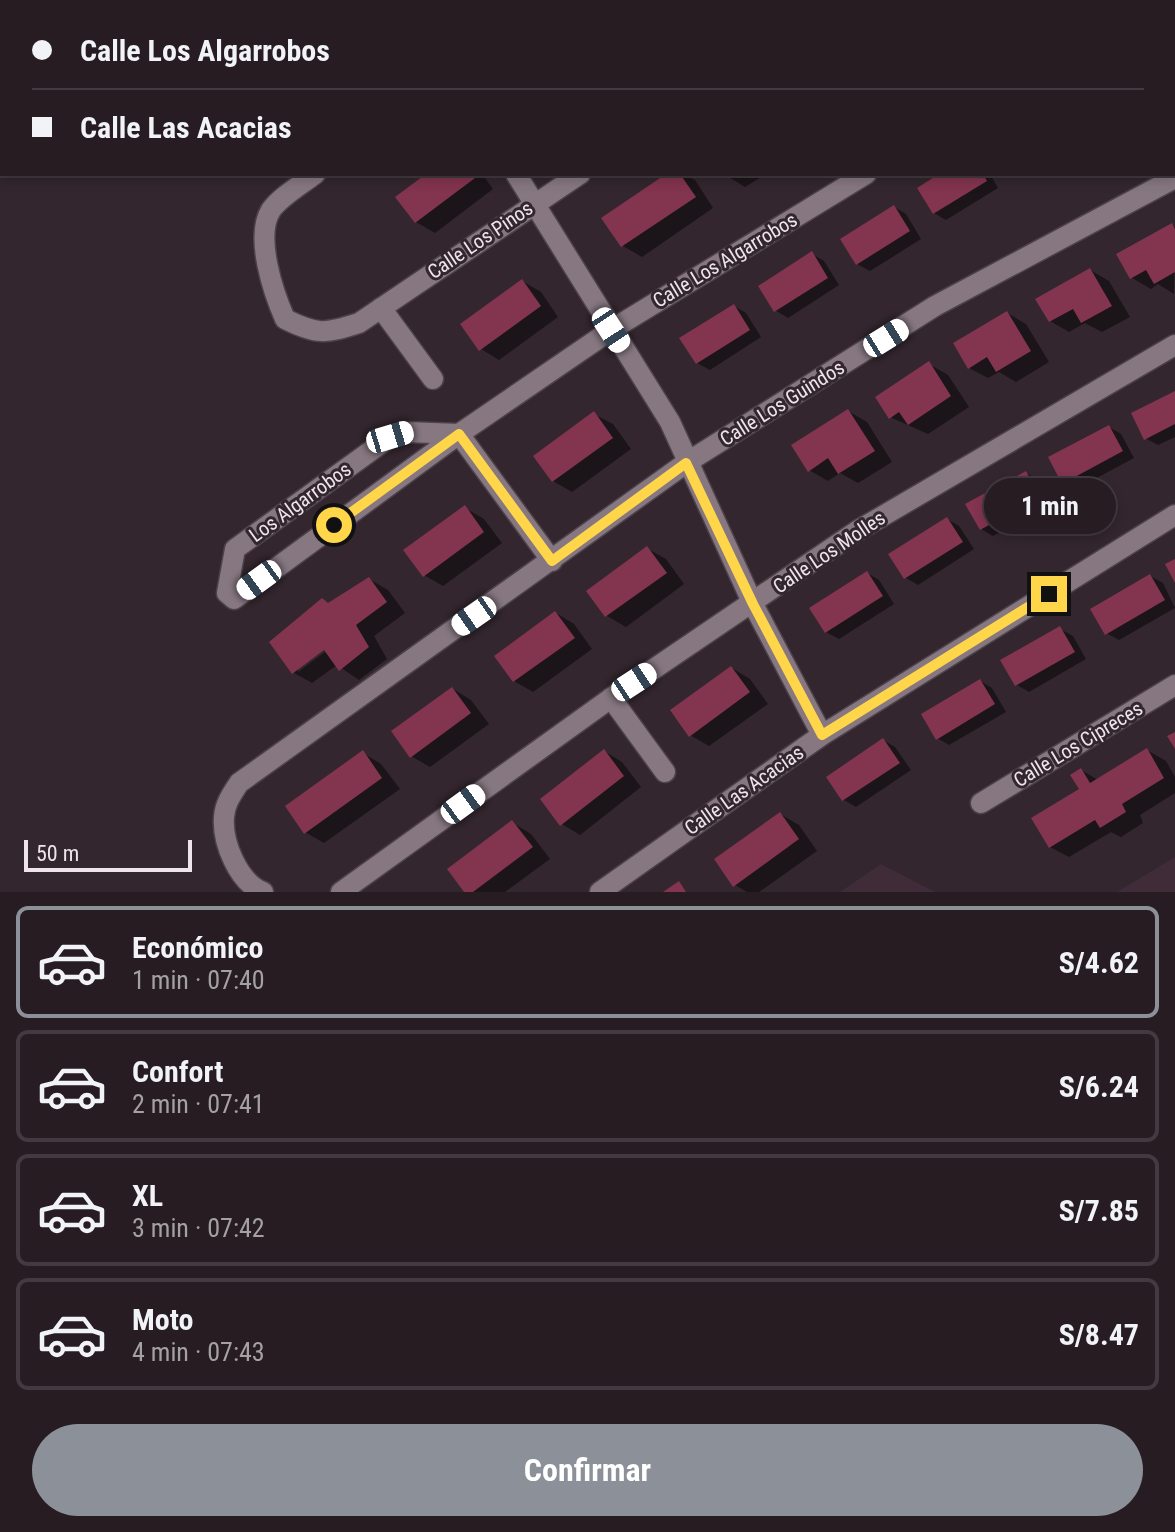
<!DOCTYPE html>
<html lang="es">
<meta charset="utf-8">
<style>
body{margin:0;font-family:"Roboto Condensed",sans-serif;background:#32292f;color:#f1f3f6;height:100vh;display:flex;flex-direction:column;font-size:30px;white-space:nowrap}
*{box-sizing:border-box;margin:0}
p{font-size:26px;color:#a4a1a5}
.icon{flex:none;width:44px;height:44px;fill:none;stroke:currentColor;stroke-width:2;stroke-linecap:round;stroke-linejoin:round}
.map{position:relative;height:892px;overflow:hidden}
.details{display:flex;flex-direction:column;background:#261c22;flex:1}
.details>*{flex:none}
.hud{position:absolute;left:0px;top:0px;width:1176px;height:176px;box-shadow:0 4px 12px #0003,0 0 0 2px #423a40;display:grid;align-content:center;height:176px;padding:0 32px;background:#261c22}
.scale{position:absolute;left:24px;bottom:20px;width:168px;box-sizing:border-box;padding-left:8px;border:4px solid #eee5ea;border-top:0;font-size:22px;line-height:28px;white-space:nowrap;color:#eee5ea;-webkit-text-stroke:6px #33262e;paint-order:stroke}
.end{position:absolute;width:36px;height:36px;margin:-18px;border:10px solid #ffd54a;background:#111;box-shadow:0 0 0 4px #111}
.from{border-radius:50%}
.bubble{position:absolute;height:56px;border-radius:28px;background:#261c22;box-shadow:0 4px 12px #0003,0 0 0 2px #423a40;font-size:26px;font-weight:700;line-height:56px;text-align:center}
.car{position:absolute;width:24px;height:48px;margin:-24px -12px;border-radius:10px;box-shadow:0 0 6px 2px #0007;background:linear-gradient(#fff 24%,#345 0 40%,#fff 0 76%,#345 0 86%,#fff 0)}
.hud b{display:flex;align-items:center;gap:28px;height:76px;font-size:30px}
.hud b+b{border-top:2px solid #423a40}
.hud i{width:20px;height:20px;background:#f1f3f6}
ul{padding:14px 0 0;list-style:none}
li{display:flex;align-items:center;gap:24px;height:112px;margin:0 16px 12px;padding:0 16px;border:4px solid #423a40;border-radius:12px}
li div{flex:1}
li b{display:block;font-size:30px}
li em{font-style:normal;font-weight:700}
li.active{border-color:#8c9099}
li>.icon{width:72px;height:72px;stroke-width:1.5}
.cta{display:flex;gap:16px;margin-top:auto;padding:16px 32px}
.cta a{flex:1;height:92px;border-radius:48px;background:#8c9099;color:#fff;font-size:32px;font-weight:700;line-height:92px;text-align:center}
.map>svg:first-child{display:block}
</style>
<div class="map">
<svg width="1175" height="892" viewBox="0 0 1175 892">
<rect width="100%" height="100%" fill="#33262e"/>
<g fill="#3f2c38">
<path d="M1175,857v35h-58z"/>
<path d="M881,864l54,28h-95z"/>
</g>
<g fill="#0007" fill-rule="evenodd">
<path d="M677,0h23l4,2h-30z"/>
<path d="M723,0h45l-4,2z"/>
<path d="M952,0h42l1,2h-47z"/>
<path d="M1020,0h42l-4,2z"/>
<path d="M429,174h53l11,15 -58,44 -19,-11z"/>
<path d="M669,174h14l12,6 18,28 -71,49 -19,-11z"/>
<path d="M724,174h42l-21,13z"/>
<path d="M943,174h47l8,14 -52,32 -12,-7z"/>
<path d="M894,207l12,7 15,25 -51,32 -13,-7z"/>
<path d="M1172,225l3,2 -1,67 -16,-10 -7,5 -19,-11z"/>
<path d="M812,254l12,7 15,24 -51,33 -13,-8z"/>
<path d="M1090,270l19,11 21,36 -28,15 -17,-9 -16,9 -19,-11z"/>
<path d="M522,281l19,11 17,25 -59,43 -18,-11z"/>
<path d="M734,306l12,7 15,24 -51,33 -13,-7z"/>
<path d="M1007,313l19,11 23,38 -33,20 -17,-10 -11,6 -19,-10z"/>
<path d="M929,364l19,11 21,32 -41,27 -38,-17z"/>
<path d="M1175,393v44l-17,8 -13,-7z"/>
<path d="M848,411l19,11 25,40 -34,21 -18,-10 -12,8 -19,-11z"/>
<path d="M594,414l19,10 18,25 -59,43 -19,-11z"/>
<path d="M1109,427l12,7 13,24 -58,31 -13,-7z"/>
<path d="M1026,473l13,8 13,24 -59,31 -12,-7z"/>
<path d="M465,508l19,11 18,24 -59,43 -19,-11z"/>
<path d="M947,519l12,7 15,23 -56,36 -12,-7z"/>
<path d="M648,549l18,10 18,25 -58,43 -19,-11z"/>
<path d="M867,573l12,7 15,24 -55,35 -13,-7z"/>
<path d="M1150,576l13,7 12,25 -56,32 -13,-7z"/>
<path d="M369,579l19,11 17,23 -31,23 13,23 -28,21 -22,-15 -25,18 -18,-10 36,-68zM331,643l2,3 -35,26v-5z"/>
<path d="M556,613l18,11 18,25 -59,43 -19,-11z"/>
<path d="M1060,629l13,7 13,23 -57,33 -12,-7z"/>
<path d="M732,668l18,11 18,25 -59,42 -19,-11z"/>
<path d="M980,681l12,7 14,24 -57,33 -12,-7z"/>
<path d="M453,689l18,11 18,24 -59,43 -19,-11z"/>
<path d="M883,740l12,7 16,23 -55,37 -12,-7z"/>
<path d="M1147,750l19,11 9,16v16l-35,22 3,8 -22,14 -10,-5 -42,25 -19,-10 32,-57 -1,-20 17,10z"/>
<path d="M604,751l18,11 19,25 -61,48 -18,-11z"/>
<path d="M363,753l18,11 19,25 -76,54 -19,-11z"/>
<path d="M780,814l19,11 18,26 -58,41h-12l-12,-7z"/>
<path d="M513,823l18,11 19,25 -45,33h-38z"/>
</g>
<g fill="#83344e">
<path d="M426,174h47l2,4 -60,45 -20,-26z"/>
<path d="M666,174h14l16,23 -75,50 -20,-29z"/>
<path d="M939,174h44l4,7 -54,33 -16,-26z"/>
<path d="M894,205l16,26 -54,34 -16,-26z"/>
<path d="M1172,223l3,6v43l-21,12 -8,-14 -16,9 -14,-25z"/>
<path d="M812,251l16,27 -54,34 -16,-26z"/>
<path d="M1090,268l22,38 -31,17 -8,-14 -24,13 -14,-23z"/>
<path d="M522,279l19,27 -62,45 -19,-27z"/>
<path d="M734,304l16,26 -54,34 -17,-26z"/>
<path d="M1007,311l24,40 -35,21 -9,-15 -19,12 -15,-26z"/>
<path d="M929,361l22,35 -43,29 -9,-13 -10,7 -14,-22z"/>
<path d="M1175,391v33l-31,16 -13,-27z"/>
<path d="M848,409l27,42 -37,23 -10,-16 -20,14 -17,-27z"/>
<path d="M594,411l19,27 -61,44 -19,-26z"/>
<path d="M1109,425l14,26 -61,33 -14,-27z"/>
<path d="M1026,471l14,26 -60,33 -15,-26z"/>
<path d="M465,505l19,27 -61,45 -20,-27z"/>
<path d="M947,517l16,25 -59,37 -16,-25z"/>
<path d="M647,546l20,27 -62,44 -19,-26z"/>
<path d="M1175,559v24l-10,-19z"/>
<path d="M867,571l16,25 -58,37 -16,-25z"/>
<path d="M1150,574l15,26 -60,35 -15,-26z"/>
<path d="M369,577l18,25 -31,23 13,22 -30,24 -15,-21 -32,24 -23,-32 53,-44 6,5z"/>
<path d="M555,611l20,27 -62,44 -19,-26z"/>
<path d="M1060,626l15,26 -60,34 -15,-26z"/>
<path d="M731,666l19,26 -61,45 -19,-27z"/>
<path d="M980,679l15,25 -59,36 -15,-26z"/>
<path d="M452,687l19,26 -61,45 -19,-27z"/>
<path d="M1175,732v17l-8,-13z"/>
<path d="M883,738l17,25 -58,38 -16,-24z"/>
<path d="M1147,748l17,30 -42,26 4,8 -26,16 -5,-8 -46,28 -18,-30 48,-29 -9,-14 11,-7 9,15z"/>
<path d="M604,749l20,27 -64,50 -20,-27z"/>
<path d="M363,750l19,28 -78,56 -19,-28z"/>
<path d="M780,812l19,27 -66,48 -19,-28z"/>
<path d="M512,820l21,27 -60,45h-9l-17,-23z"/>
<path d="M679,881l7,11h-23z"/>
</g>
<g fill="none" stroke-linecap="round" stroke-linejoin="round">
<defs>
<g id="minor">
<path d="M583,2l3,-2"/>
<path d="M862,2l3,-2"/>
<path d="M1174,5l1,-1"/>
<path d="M315,174c-13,10 -35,23 -44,36 -17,27 3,84 14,109 32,16 40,15 74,4l221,-149"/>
<path d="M516,174l154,248 83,182 69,131"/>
<path d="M381,308l52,71"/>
<path d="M552,561l-93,-127 -53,-2 -16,5 -155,112 -8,44 7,6 225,-165 152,-104 255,-156"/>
<path d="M611,698l54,74"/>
<path d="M981,803l194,-118"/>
<path d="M263,892c-25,-10 -41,-50 -39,-75 1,-14 8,-23 15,-34l447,-320 249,-157 240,-128"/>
<path d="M341,892l270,-194 246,-167 318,-186"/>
<path d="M600,892l222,-157 353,-220"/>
</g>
</defs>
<use href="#minor" stroke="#4d4249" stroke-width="23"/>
<use href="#minor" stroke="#867780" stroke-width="20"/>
</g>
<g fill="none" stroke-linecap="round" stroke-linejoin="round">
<path stroke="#ffd54a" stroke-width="10" d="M334,525l125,-91 93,127 134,-98 67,141 69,131 227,-141"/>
</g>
<g text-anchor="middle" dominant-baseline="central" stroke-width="6" stroke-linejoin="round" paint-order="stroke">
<g font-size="20" fill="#eee5ea" stroke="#33262e">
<text transform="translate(480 240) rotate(-34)">Calle Los Pinos</text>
<text transform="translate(725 260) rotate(-31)">Calle Los Algarrobos</text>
<text transform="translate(782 403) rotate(-32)">Calle Los Guindos</text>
<text transform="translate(300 502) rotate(-36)">Los Algarrobos</text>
<text transform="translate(829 552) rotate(-34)">Calle Los Molles</text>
<text transform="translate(1078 744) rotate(-31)">Calle Los Cipreces</text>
<text transform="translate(744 790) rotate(-35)">Calle Las Acacias</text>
</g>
</g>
</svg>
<div class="scale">50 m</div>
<i class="end from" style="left:334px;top:525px"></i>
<i class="end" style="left:1049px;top:594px"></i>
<div class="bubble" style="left:984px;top:478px;width:132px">1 min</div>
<i class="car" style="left:611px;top:330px;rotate:147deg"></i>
<i class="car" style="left:886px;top:338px;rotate:58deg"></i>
<i class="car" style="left:390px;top:437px;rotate:73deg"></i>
<i class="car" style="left:259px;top:580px;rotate:234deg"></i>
<i class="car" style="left:474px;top:616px;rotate:235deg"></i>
<i class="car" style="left:634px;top:682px;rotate:57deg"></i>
<i class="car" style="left:463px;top:804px;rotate:54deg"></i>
<div class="hud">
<b><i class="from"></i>Calle Los Algarrobos</b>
<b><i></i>Calle Las Acacias</b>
</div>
</div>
<section class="details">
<ul>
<li class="active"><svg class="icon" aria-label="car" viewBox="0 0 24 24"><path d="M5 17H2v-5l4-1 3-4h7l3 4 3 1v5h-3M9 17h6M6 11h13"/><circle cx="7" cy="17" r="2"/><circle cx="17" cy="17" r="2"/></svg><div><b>Económico</b><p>1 min · 07:40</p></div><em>S/4.62</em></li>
<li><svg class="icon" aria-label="car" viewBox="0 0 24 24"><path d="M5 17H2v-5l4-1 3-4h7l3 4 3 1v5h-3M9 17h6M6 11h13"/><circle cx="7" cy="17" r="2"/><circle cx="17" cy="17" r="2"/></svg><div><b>Confort</b><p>2 min · 07:41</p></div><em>S/6.24</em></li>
<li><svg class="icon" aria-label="car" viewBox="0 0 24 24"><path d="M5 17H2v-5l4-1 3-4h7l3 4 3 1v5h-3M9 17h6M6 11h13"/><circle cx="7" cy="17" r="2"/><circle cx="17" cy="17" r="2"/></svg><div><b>XL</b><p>3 min · 07:42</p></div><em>S/7.85</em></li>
<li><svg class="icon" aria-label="car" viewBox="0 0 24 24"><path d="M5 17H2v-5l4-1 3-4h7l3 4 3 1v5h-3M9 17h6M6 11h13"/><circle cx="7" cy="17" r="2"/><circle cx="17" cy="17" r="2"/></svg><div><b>Moto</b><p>4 min · 07:43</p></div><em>S/8.47</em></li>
</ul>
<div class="cta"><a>Confirmar</a></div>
</section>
